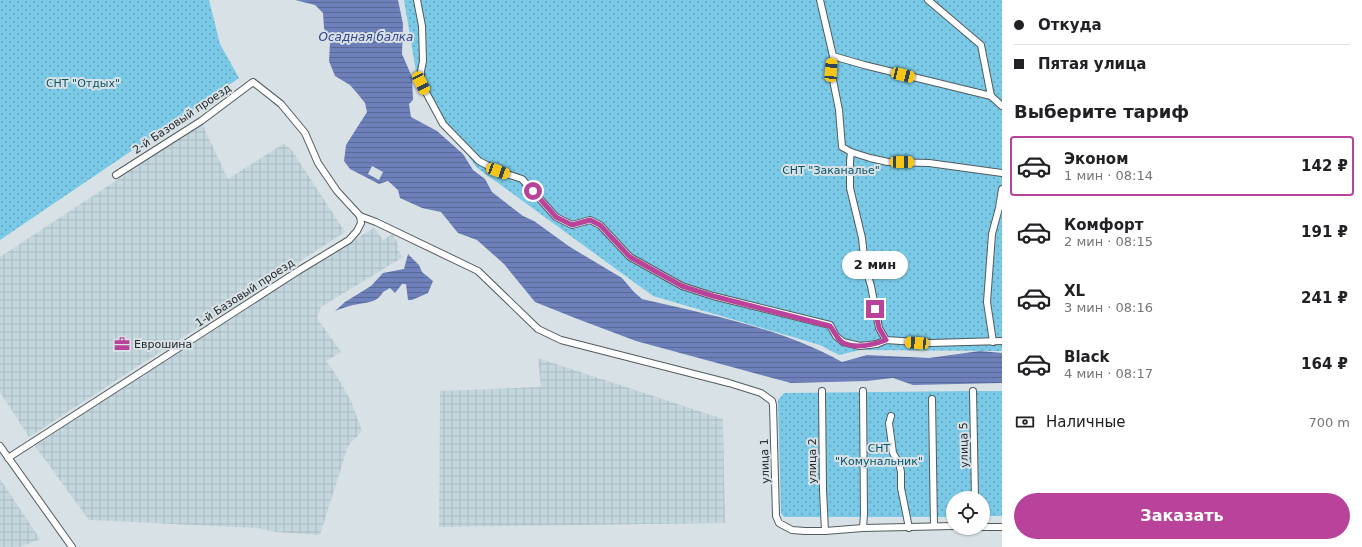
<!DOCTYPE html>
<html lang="ru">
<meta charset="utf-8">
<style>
body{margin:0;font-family:"DejaVu Sans",sans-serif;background:#f6f6f6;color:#202124;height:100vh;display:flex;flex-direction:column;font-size:15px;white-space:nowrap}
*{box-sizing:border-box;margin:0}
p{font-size:13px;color:#757577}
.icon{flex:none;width:22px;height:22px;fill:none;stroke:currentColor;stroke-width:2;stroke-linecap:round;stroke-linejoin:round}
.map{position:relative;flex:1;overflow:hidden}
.sheet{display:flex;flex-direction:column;background:#fff;width:360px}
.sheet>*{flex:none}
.hud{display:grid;align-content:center;height:88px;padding:0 12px;background:#fff}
.controls{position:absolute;left:946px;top:491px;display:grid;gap:8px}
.controls a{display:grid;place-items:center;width:44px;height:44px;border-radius:50%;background:#fff;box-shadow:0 1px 3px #0004;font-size:20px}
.end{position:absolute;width:18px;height:18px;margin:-9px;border:5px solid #b9439a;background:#fff;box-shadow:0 0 0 2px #fff}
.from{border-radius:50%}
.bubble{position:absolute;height:28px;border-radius:14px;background:#fff;box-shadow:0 1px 3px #0004;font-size:13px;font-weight:800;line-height:28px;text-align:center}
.car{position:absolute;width:12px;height:24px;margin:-12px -6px;border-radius:5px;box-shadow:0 0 3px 1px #0007;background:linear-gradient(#f5c518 24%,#345 0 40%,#f5c518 0 76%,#345 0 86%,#f5c518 0)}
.hud b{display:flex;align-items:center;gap:14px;height:38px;font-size:15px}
.hud b+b{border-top:1px solid #e0e0e0}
.hud i{width:10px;height:10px;background:#202124}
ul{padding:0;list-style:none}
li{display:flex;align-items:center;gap:12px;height:60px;margin:0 8px 6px;padding:0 4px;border:2px solid transparent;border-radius:4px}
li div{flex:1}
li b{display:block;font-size:15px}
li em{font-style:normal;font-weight:800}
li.on{border-color:#b9439a}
li>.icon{width:36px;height:36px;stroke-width:1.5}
h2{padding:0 12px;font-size:18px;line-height:48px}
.pay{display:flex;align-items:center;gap:10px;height:44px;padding:0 12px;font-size:15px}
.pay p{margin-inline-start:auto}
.primary-button{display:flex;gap:8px;margin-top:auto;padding:8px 12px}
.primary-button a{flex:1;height:46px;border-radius:24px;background:#b9439a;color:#fff;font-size:16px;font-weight:800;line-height:46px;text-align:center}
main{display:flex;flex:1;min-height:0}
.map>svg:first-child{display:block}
</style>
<main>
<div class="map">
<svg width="1002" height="547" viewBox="0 0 1002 547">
<defs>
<pattern id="industrial-grid" width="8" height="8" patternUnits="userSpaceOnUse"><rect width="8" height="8" fill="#c5d7de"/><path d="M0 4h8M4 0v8" fill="none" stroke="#a9b9bf"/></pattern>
<pattern id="garden-dots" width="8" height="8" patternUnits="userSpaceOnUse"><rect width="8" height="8" fill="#7ac9e6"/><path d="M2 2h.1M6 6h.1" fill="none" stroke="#64a3bb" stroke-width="1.8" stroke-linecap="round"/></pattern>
<pattern id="water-rules" width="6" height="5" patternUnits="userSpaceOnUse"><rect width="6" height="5" fill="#6d80ba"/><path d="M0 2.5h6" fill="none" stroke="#5a6997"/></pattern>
</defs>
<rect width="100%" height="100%" fill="#d8e2e6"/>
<g fill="url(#industrial-grid)">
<path d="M202,124l26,55 55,-35 8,5 54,83 -316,205 -29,-45v-135z"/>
<path d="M374,228l9,12 10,-6 6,13 -2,2 6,8 -82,50 -4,11 24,34 -15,9 9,12 16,28 11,30 -14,15 -28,89 -44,-3 -19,-4 -168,-8 -54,-74 112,-74 151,-98z"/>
<path d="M538,358l185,61 2,104 -286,4 1,-136 101,-4z"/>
<path d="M0,479l40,60 -20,8h-20z"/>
</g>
<g fill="url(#garden-dots)">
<path d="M0,0h209l11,44 19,34 -239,162z"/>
<path d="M404,0h598v351l-142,-1 -21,5 -19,-10 -167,-49 -177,-129 -58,-84z"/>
<path d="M973,391h29v125h-19v-18h-30v19h-169l-3,-4 -3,-113 6,-7z"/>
</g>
<g fill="url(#water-rules)">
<path d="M295,0h103l5,24 -1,30 10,23 1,23 -4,4 2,13 26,14 26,23 10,16 12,9 7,13 31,24 11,5 36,26 52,31 12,14 8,7c68,16 139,29 200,63l25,-7 62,3 51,-7 22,2v30l-89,2 -20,-7 -26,3 -76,2 -155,-42 -61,-23 -40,-16 -31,-38 -27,-24 -19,-7 -17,-21 -19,-4 -22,-10 -2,-8 -10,-9 -9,3 -29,-15 -6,-8 2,-16 21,-33 -2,-9 -8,-10 -7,-8 -15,-9 -6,-15 1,-18 -6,-15 -1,-15 -8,-8z"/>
<path d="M408,254l11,11 3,7 11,9 -5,12 -16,7h-4l-2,-16h-4l-7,9 -5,-5 -7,4c-5,10 -14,10 -24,12 -8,1 -16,4 -24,7l10,-9 26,-16 12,-13 21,-4z"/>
</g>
<path fill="#d8e2e6" d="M372,166l11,6 -4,8 -11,-6z"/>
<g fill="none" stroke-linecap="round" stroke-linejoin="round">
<defs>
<g id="minor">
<path d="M417,0l5,26 1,35 -2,10v12l22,41 36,37 19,10 24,8 34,38 16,8 18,-5 10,5 30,32 52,29 31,10 117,29 6,11 7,6 17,4 17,-2 9,-4 45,3 71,-2"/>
<path d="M820,0l13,56 -2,14 8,40 3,37 9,5 19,6 18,4 41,1 73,10"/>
<path d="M928,0l53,45 10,51 11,10"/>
<path d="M833,56l31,9 127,31"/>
<path d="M851,152l-1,9v27l12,50 3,28 6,20 8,42 7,12"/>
<path d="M116,175l85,-54 52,-39 28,22 24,29 13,30 19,28 23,25 16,6 102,49 60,58 23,11 168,43 32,10 11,8 1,4 3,111 3,7 13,7 13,1h20l38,-3 90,-2"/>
<path d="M993,342l-6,-40 5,-68 7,-26 3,-19"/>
<path d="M822,391l1,99 2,41"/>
<path d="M973,391l2,107"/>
<path d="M932,399l2,127"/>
<path d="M891,416l-2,7 4,30 6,10 2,9v16l8,40"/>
<path d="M0,446l72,101"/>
<path d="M8,458l290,-187 51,-31 8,-9 4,-8 -1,-7"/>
<path d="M983,527h19"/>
<path d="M863,528l1,-14 -1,-123"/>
</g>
</defs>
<use href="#minor" stroke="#525b5e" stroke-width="8"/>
<use href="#minor" stroke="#fff" stroke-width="6"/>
</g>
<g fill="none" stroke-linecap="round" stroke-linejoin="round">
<path stroke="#b9439a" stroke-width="5" d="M533,191l23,26 16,8 18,-5 10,5 30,32 52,29 31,10 117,30c4,5 7,13 13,17 14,6 30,2 43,-3l-7,-12 -4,-19"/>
</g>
<defs>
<symbol id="office-bare" viewBox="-9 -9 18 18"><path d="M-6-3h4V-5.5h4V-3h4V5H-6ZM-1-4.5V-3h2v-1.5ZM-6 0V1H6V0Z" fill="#b9439a" stroke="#d8e2e6" stroke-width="2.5" paint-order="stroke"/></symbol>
</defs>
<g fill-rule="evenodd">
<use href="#office-bare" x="111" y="333" width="22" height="22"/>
</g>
<g text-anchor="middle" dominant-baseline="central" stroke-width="4" stroke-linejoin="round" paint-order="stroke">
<g font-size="11" fill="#0b5368" stroke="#d8e2e6">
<text x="83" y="83">СНТ "Отдых"</text>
<text x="831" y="170">СНТ "Заканалье"</text>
<text x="879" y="448">СНТ<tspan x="879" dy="13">"Комунальник"</tspan></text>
</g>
<g font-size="11" fill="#272a2c" stroke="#d8e2e6">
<text transform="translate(182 119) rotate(-34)">2-й Базовый проезд</text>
<text transform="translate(245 293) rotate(-33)">1-й Базовый проезд</text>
<text transform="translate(964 445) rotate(-91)">улица 5</text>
<text transform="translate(765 461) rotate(-92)">улица 1</text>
<text transform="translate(812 461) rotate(-90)">улица 2</text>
</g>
<g font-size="11" fill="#272a2c" stroke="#d8e2e6" text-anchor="start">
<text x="134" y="344">Еврошина</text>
</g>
<g font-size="12" font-style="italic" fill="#32448c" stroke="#d8e2e6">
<text x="366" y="37">Осадная балка</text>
</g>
</g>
</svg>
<div class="controls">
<a><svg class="icon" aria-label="locate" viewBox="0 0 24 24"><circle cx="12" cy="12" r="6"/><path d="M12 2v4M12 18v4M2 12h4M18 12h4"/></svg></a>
</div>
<i class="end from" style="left:533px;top:191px"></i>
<i class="end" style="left:875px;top:309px"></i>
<div class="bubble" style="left:842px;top:251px;width:66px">2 мин</div>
<i class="car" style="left:831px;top:70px;rotate:5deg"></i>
<i class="car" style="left:903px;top:75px;rotate:104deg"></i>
<i class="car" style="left:421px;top:83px;rotate:153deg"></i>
<i class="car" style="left:902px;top:162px;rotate:91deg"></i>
<i class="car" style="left:498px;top:171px;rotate:110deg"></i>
<i class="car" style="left:917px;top:343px;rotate:274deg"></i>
</div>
<section class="sheet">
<div class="hud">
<b><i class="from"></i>Откуда</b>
<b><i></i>Пятая улица</b>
</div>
<h2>Выберите тариф</h2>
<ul>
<li class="on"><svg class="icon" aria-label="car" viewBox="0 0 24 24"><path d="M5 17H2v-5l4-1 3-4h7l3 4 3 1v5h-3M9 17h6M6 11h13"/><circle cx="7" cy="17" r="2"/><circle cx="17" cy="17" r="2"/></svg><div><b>Эконом</b><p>1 мин · 08:14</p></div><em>142 ₽</em></li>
<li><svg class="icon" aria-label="car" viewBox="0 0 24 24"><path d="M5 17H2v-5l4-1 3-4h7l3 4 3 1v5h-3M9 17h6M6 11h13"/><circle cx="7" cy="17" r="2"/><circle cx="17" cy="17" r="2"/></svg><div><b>Комфорт</b><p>2 мин · 08:15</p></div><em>191 ₽</em></li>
<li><svg class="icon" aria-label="car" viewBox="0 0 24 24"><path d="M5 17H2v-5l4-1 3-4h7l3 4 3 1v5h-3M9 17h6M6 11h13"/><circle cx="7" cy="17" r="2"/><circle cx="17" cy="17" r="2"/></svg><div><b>XL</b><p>3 мин · 08:16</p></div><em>241 ₽</em></li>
<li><svg class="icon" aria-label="car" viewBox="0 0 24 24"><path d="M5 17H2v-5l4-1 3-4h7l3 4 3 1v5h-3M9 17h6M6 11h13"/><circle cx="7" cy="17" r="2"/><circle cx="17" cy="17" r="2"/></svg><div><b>Black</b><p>4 мин · 08:17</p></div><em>164 ₽</em></li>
</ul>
<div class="pay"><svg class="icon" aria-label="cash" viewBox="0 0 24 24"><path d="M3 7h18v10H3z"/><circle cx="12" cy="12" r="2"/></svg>Наличные<p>700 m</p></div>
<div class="primary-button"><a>Заказать</a></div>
</section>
</main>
